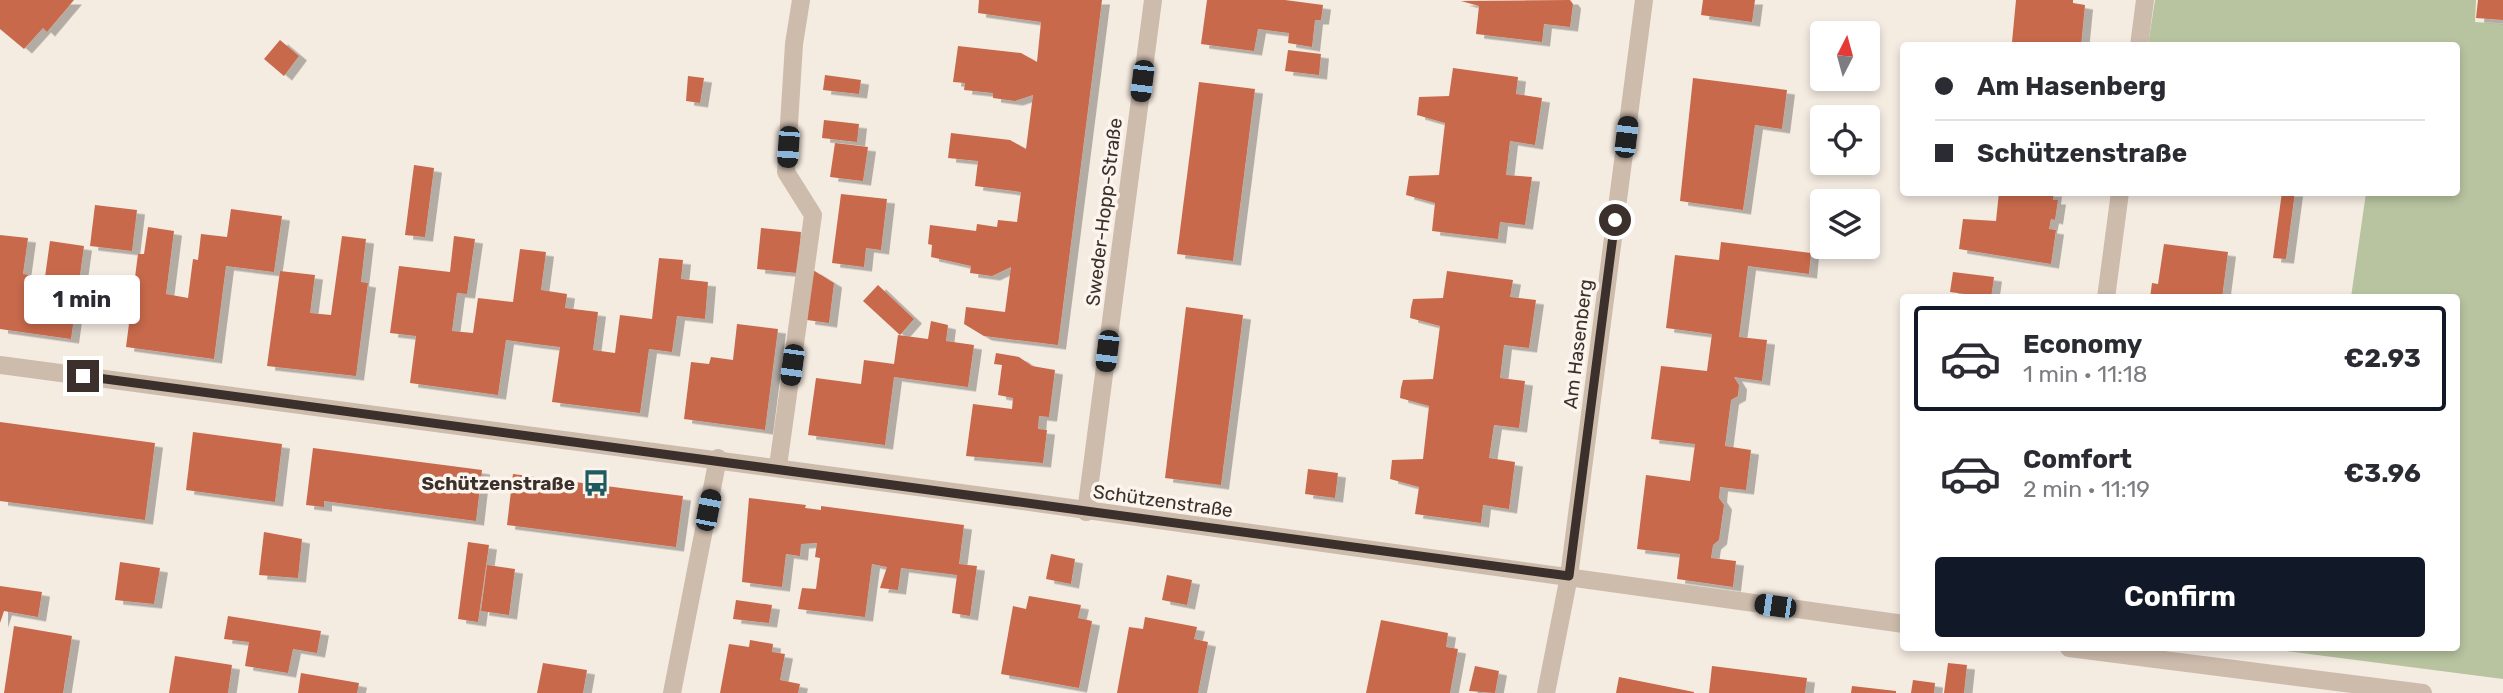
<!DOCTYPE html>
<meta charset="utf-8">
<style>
body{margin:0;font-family:Rubik,sans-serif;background:#f2f2f3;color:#2b2b33;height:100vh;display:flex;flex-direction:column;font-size:26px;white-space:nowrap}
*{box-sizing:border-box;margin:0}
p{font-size:23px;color:#7c7c81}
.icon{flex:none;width:38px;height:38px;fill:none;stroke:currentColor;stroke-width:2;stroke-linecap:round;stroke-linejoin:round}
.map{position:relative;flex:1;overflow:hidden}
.drawer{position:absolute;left:1900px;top:294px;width:560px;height:357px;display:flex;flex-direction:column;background:#fff;border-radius:7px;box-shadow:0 4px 10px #0003}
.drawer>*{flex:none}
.guide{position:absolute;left:1900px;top:42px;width:560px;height:154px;border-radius:7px;box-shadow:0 4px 10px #0003;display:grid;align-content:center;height:154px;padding:0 35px;background:#fff}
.needle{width:46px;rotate:6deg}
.tools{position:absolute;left:1810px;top:21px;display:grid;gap:14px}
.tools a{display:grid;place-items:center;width:70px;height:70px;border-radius:7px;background:#fff;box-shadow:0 4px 10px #0003;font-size:35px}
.end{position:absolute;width:32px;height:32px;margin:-16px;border:9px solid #3b302b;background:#fff;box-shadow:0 0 0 4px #fff}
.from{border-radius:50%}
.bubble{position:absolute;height:49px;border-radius:7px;background:#fff;box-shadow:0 4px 10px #0003;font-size:23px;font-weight:700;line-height:49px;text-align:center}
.car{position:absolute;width:21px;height:42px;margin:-21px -10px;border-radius:9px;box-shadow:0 0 5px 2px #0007;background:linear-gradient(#222 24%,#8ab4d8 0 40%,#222 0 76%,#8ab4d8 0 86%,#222 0)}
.guide b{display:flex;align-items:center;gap:24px;height:66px;font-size:26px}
.guide b+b{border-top:2px solid #e1e1e2}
.guide i{width:18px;height:18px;background:#2b2b33}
ul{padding:12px 0 0;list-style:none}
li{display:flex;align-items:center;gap:21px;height:105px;margin:0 14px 10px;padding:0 21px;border:4px solid transparent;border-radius:7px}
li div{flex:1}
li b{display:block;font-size:26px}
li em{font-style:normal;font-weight:700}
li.active{border-color:#111827}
li>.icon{width:63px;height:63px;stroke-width:1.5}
.cta{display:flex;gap:14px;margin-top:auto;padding:14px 35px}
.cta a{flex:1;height:80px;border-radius:7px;background:#111827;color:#fff;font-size:28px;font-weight:700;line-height:80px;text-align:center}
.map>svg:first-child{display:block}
</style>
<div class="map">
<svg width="2503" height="693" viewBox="0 0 2503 693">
<defs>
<filter id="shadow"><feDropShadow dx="8" dy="4.5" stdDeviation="0" flood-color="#0004"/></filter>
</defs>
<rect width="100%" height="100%" fill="#f4ebe1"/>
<path fill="#b8c4a0" d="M2155,0h321l-1,22 28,2v655l-240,-31h194v-350l-106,-1 15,-104 91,-1v-146l-309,-1z"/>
<g fill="#c8694b" filter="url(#shadow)">
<path d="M0,0h74l-27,32 -4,-4 -19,21 -24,-20z"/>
<path d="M979,0h123l-44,345 -74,-9 -20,-12 2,-17 39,5 6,-45 -19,9 -22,-3 1,-7 -40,-9 1,-12 -4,-1 2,-19 46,6 1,-7 20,3 1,-7 19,2 4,-30 -46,-6 3,-25 -30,-3 3,-25 59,7 16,9 7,-54 -18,6 -22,-3v-5l-29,-3 1,-7 -12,-1 5,-36 63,7 16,9 4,-40 -63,-9z"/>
<path d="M1207,0h78l38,5 -2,15h-6l-3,27 -24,-4 1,-10 -31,-4 -4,22 -53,-7z"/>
<path d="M1570,0l3,4 -3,23 -26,-3 -2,18 -66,-8 3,-28 -18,-5z"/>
<path d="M1703,0h52l-3,22 -51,-7z"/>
<path d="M2016,0h57v3l12,2 -4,41 -69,-4z"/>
<path d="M2478,0h25v20l-27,-2z"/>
<path d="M280,40l19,16 -15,20 -20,-17z"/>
<path d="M1288,50l33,4 -2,21 -34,-4z"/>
<path d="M1453,68l65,9 -2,17 26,4 -7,47 -25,-4 -4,34 26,2 -7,48 -25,-3 -2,17 -66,-8 3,-28 -29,-8 3,-19 30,-1 6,-52 -28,-8 2,-18 30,-1z"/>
<path d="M825,75l36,5 -2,14 -36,-4z"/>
<path d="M688,76l16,2 -4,25 -14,-2z"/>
<path d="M1693,78l94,12 -5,39 -27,-4 -12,85 -63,-9z"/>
<path d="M1199,82l56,7 -22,172 -56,-7z"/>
<path d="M824,120l35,4 -2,18 -35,-4z"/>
<path d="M835,143l33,4 -5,34 -33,-4z"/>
<path d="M414,165l20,3 -9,69 -20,-2z"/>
<path d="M1999,192h55l-1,8h5l-3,20 -4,-1 -2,10 7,1 -5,34 -92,-15 4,-30 33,2z"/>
<path d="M2282,192h13l-9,67 -13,-1z"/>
<path d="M841,194l46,5 -6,51 -15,-2 -2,19 -32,-4z"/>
<path d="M95,205l42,5 -5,41 -42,-5z"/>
<path d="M231,209l51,7 -8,56 -48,-6 -12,93 -88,-12 12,-93h6l4,-27 26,4 -8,63 22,4 5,-39 5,1 3,-26 26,3z"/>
<path d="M761,228l40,4 -4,41 -40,-4z"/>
<path d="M0,235l28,3 -5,36 22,3 5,-36 34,5 -13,93 -71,-10z"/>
<path d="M342,236l24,3 -5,43 7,1 -12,93 -89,-10 13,-95 35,4 -5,38 21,2z"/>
<path d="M454,236l21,3 -8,55 -10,-1 -5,38 21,2 5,-35 35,4 7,-53 26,3 -5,38 26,4 -2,14 33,4 -5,38 22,3 5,-38 32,4 7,-61 24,2 -2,19 27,3 -3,37 -28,-3 -5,36 -23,-3 -9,64 -88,-11 8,-55 -25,-3 -29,-4 -8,55 -88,-12 6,-47 -26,-3 9,-67 51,6z"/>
<path d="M1721,242l90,11 -2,21 -61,-8 -9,71 28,3 -5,41 -28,-4 5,8 -1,11 -7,4 -6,46 26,4 -5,40 -26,-3 -1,11 5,7 -5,35 -6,5 -2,13 25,3 -3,26 -56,-8 3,-25 -43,-5 9,-74 44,6 5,-37 -44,-5 10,-73 46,5 5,-37 -46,-6 9,-73 44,5z"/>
<path d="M2164,244l64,8 -6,46h-72l2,-15 6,1z"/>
<path d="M813,270l21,13 -5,40 -22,-3z"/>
<path d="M1447,271l66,9 -3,17 26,3 -7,48 -25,-3 -4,33 25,3 -6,47 -25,-3 -5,33 26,4 -6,47 -26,-4 -2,18 -66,-9 4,-27 -29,-8 2,-19 31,-1 6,-53 -29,-8 1,-10 2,-8 30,-1 7,-53 -30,-8 1,-10 2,-9 30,-1z"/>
<path d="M1953,272l41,5 -3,21h-27l1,-4 -15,-2z"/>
<path d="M878,285l36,34 -14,16 -37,-34z"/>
<path d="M1186,307l57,8 -22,170 -56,-7z"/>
<path d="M931,321l17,4 -2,16 28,4 -6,42 -74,-10 -9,68 -77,-10 8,-57 45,6 3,-24 30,4 4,-29 30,4z"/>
<path d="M737,324l41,5 -13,101 -81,-11 7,-57 18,2 2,-7 22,3z"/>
<path d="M996,353l23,4 13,9 23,4 -6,47 -10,-1 -1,13 9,1 -4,33 -77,-7 7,-52 39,5 1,-11 -15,-3 4,-30 -8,-1z"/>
<path d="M0,422l155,21 -10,77 -145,-19z"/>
<path d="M193,432l89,12 -7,58 -89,-12z"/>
<path d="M313,448l169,22 -6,51 -152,-20v6l-18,-2z"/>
<path d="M1308,469l30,4 -3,25 -30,-4z"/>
<path d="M513,474l170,22 -7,51 -169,-22z"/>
<path d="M749,498l57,7 -1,3 16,2v-4l143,19 -5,39 18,2 -7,50 -18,-3 5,-38 -56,-7 -3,22 -18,-2 7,-21 -15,-3 -7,53 -67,-8 4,-21 14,1 4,-31 -5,-1 2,-14 -16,1 -1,12 -14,-2 -4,33 -40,-5z"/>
<path d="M264,532l38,7 -4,39 -39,-3z"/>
<path d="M468,542l21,3 -11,77 -20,-3z"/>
<path d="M1051,554l24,5 -4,25 -25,-5z"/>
<path d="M120,562l40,6 -6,36 -39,-4z"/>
<path d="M487,565l28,4 -6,46 -28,-4z"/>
<path d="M1167,575l25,5 -5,25 -25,-5z"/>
<path d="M0,586l42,6 -4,25 -34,-6 -4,12z"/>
<path d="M1029,596l52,9 -3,13 14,3 -13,67 -78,-14 12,-68 13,3z"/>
<path d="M736,600l36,5 -3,18 -36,-4z"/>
<path d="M228,616l93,15 -4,22 -24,-4 -5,24 -43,-7 4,-24 -25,-3z"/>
<path d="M1145,617l52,10 -3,12 14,3 -10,51h-81l12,-66 14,2z"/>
<path d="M1381,620l67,13 -2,14 12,2 -8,44h-84z"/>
<path d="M14,626l58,10 -9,57h-59z"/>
<path d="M750,640l23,4 -1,8 13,2 -5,26 20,4 -2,9h-78l9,-49 20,3z"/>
<path d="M175,656l57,9 -4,28h-59z"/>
<path d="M543,663l44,7 -4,23h-46z"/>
<path d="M1948,663l19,2 -3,28h-20z"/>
<path d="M1475,666l24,5 -4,22 -26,-2z"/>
<path d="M1712,666l95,12 -2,15h-96z"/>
<path d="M301,673l58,10 -2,10h-59z"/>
<path d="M1619,677l75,15v1h-78z"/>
<path d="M1913,680l22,3 -1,10h-23z"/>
<path d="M1852,686l44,5v2h-45z"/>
</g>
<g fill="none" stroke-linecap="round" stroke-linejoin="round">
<path stroke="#cdbbac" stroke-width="18" d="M778,466l35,-251 -27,-43 8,-128 7,-44"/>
<g stroke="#cdbbac" stroke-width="18">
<path d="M2139,46l6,-46"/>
<path d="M2106,298l14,-106"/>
<path d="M0,365c635,82 1270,169 1904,259"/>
<path d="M1086,512l67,-512"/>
<path d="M2069,648l354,45"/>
<path d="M672,693l46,-235"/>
<path d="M1546,693l23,-117 75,-576"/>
</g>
</g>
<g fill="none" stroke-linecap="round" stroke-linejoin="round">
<path stroke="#3b302b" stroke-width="9" d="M83,376c496,63 991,132 1486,200l46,-356"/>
</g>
<defs>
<symbol id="bus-bare" viewBox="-9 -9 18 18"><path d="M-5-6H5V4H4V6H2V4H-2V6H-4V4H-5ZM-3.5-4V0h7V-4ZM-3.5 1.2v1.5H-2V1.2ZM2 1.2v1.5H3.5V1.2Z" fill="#1f5a5e" stroke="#fbf5ee" stroke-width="2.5" paint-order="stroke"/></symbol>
</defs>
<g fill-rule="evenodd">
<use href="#bus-bare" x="577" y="464" width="38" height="38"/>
</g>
<g text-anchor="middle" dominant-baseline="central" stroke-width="7" stroke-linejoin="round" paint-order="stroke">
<g font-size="19" fill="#3b302b" stroke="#fbf5ee">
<text transform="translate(1104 212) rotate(-83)">Sweder-Hopp-Straße</text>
<text transform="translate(1578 344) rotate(-83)">Am Hasenberg</text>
<text transform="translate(1163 501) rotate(8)">Schützenstraße</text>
</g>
<g font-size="19" font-weight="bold" fill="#3b302b" stroke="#fbf5ee" text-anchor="end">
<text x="575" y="483">Schützenstraße</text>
</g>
</g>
</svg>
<div class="tools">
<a><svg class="needle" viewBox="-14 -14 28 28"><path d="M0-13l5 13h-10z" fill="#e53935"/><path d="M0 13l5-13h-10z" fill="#7c7c81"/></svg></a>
<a><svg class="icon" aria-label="locate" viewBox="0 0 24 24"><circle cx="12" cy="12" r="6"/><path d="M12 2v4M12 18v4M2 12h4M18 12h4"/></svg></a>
<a><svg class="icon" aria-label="layers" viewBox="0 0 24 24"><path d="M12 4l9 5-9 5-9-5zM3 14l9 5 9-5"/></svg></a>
</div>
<i class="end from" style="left:1615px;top:220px"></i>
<i class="end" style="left:83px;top:376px"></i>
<div class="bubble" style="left:24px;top:275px;width:116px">1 min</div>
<i class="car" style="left:1142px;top:81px;rotate:187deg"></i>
<i class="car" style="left:1626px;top:137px;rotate:7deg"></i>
<i class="car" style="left:788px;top:147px;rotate:184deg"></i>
<i class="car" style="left:1107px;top:351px;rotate:187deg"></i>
<i class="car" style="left:792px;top:365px;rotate:188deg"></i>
<i class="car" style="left:708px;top:510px;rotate:11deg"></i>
<i class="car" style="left:1775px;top:606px;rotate:278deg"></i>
<div class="guide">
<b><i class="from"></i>Am Hasenberg</b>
<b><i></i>Schützenstraße</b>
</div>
<section class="drawer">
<ul>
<li class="active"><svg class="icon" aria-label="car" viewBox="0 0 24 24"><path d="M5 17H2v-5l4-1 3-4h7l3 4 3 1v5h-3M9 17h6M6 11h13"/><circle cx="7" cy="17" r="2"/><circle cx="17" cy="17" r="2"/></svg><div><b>Economy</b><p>1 min · 11:18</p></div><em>€2.93</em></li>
<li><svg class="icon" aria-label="car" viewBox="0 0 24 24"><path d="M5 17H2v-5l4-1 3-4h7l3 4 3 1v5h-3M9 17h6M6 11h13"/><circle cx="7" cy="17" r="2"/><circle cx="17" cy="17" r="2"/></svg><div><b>Comfort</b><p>2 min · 11:19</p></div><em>€3.96</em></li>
</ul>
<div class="cta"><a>Confirm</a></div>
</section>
</div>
